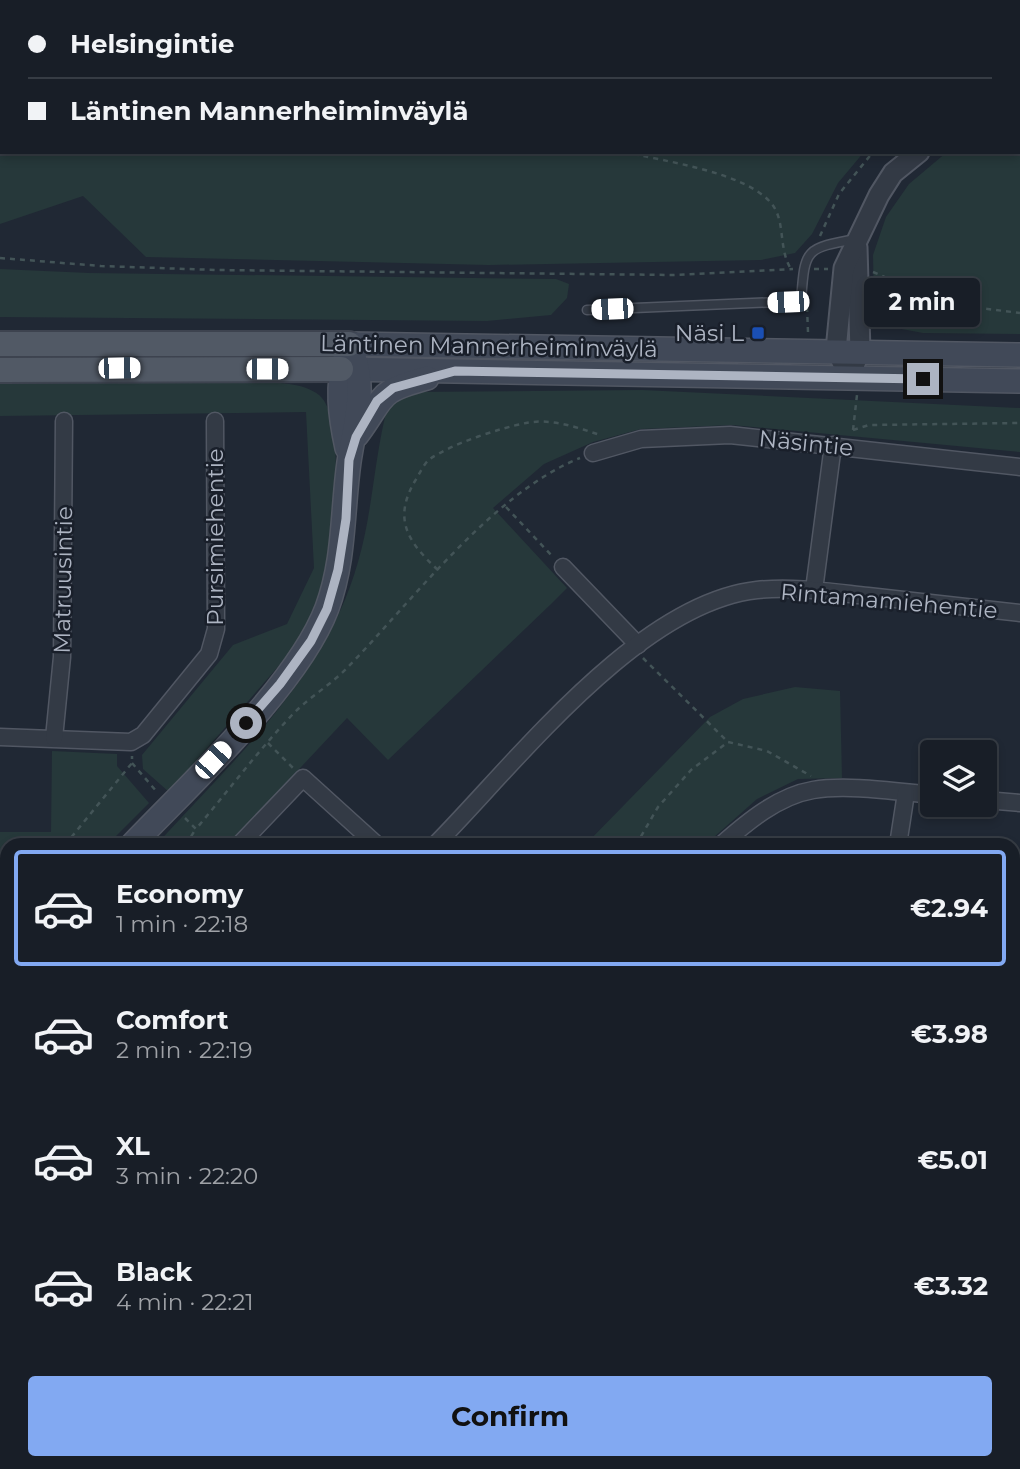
<!DOCTYPE html>
<meta charset="utf-8">
<style>
body{margin:0;font-family:Montserrat,sans-serif;background:#21272f;color:#f1f3f6;height:100vh;display:flex;flex-direction:column;font-size:26px;white-space:nowrap}
*{box-sizing:border-box;margin:0}
p{font-size:23px;color:#9fa2a7}
.icon{flex:none;width:38px;height:38px;fill:none;stroke:currentColor;stroke-width:2;stroke-linecap:round;stroke-linejoin:round}
.map{position:relative;flex:1;overflow:hidden}
.sheet{position:absolute;left:0px;top:838px;width:1020px;height:632px;display:flex;flex-direction:column;background:#181e27;border-radius:21px 21px 0 0;box-shadow:0 4px 10px #0003,0 0 0 2px #363c44}
.sheet>*{flex:none}
.banner{position:absolute;left:0px;top:0px;width:1020px;height:154px;box-shadow:0 4px 10px #0003,0 0 0 2px #363c44;display:grid;align-content:center;height:154px;padding:0 28px;background:#181e27}
.tools{position:absolute;left:920px;top:740px;display:grid;gap:14px}
.tools a{display:grid;place-items:center;width:77px;height:77px;border-radius:7px;background:#181e27;box-shadow:0 4px 10px #0003,0 0 0 2px #363c44;font-size:35px}
.end{position:absolute;width:32px;height:32px;margin:-16px;border:9px solid #adb4c2;background:#111;box-shadow:0 0 0 4px #111}
.from{border-radius:50%}
.bubble{position:absolute;height:49px;border-radius:7px;background:#181e27;box-shadow:0 4px 10px #0003,0 0 0 2px #363c44;font-size:23px;font-weight:700;line-height:49px;text-align:center}
.car{position:absolute;width:21px;height:42px;margin:-21px -10px;border-radius:9px;box-shadow:0 0 5px 2px #0007;background:linear-gradient(#fff 24%,#345 0 40%,#fff 0 76%,#345 0 86%,#fff 0)}
.banner b{display:flex;align-items:center;gap:24px;height:66px;font-size:26px}
.banner b+b{border-top:2px solid #363c44}
.banner i{width:18px;height:18px;background:#f1f3f6}
ul{padding:12px 0 0;list-style:none}
li{display:flex;align-items:center;gap:21px;height:116px;margin:0 14px 10px;padding:0 14px;border:4px solid transparent;border-radius:7px}
li div{flex:1}
li b{display:block;font-size:26px}
li em{font-style:normal;font-weight:700}
li.current{border-color:#82a9f2}
li>.icon{width:63px;height:63px;stroke-width:1.5}
.action{display:flex;gap:14px;margin-top:auto;padding:14px 28px}
.action a{flex:1;height:80px;border-radius:7px;background:#82a9f2;color:#111;font-size:28px;font-weight:700;line-height:80px;text-align:center}
.map>svg:first-child{display:block}
</style>
<div class="map">
<svg width="1020" height="1469" viewBox="0 0 1020 1469">
<rect width="100%" height="100%" fill="#202834"/>
<g fill="#26383a">
<path d="M0,0h74l-72,2v150h862l-26,31 -26,51 -17,19 -34,7 -272,5 -343,-8 -63,-61 -83,28z"/>
<path d="M1020,84v250l-97,-1 -32,-6 -17,-24 -1,-48 13,-38 23,-33 38,-32h71z"/>
<path d="M0,269l89,4 467,6 13,5 -2,14 -16,17 -64,6 -487,-4z"/>
<path d="M236,382c24,1 63,-3 83,13 31,26 12,162 2,198 -5,19 -15,36 -25,53l-127,146 -26,-23 -1,-14 91,-110 54,-21 27,-56 -8,-156 -306,4v-32z"/>
<path d="M642,390l378,18v44l-288,-27 -91,4 -48,13 -49,22 -51,44 74,80 -17,17 -162,155 -41,-42 -119,127h-72c77,-85 170,-168 202,-283 15,-51 16,-105 30,-157l25,-13z"/>
<path d="M795,687l45,4 2,87 -44,1 -41,20 -52,46h-120l125,-128 33,-18z"/>
<path d="M52,751l65,3v12l32,37 -42,42h-100v102l-7,7v-122h51z"/>
<path d="M7,1001v140l-7,-1v-132z"/>
<path d="M7,1142v321h341l-2,6h-346v-319z"/>
<path d="M1013,1352l7,4v113h-56l2,-6h47z"/>
</g>
<g fill="none" stroke-linecap="round" stroke-linejoin="round">
<g stroke="#34435b" stroke-width="4.5">
<path d="M64,2l1,-2"/>
<path d="M0,138l2,-3"/>
</g>
<defs>
<g id="service">
<path d="M587,310l214,-9c4,-52 3,-53 56,-62"/>
<path d="M1013,1260l7,4"/>
</g>
<g id="minor">
<path d="M695,0l4,2"/>
<path d="M770,2l7,-2"/>
<path d="M593,453l48,-14 89,-4 290,32"/>
<path d="M563,567l75,78"/>
<path d="M814,590l19,-145"/>
<path d="M0,737l131,5 12,-7 66,-81 7,-25 -1,-208"/>
<path d="M54,738l8,-81 2,-236"/>
<path d="M985,800l35,3"/>
<path d="M239,845l64,-67 74,67"/>
<path d="M435,845c80,-81 203,-242 322,-255 36,-4 74,2 111,6 50,6 101,11 152,17"/>
<path d="M721,845c26,-23 57,-49 92,-55 35,-6 85,2 120,5"/>
<path d="M898,845l8,-52"/>
<path d="M1013,1155l7,1"/>
<path d="M411,1463v6"/>
<path d="M530,1463l30,6"/>
</g>
<g id="tertiary">
<path d="M1018,78l2,-1"/>
<path d="M854,366l6,-15 -3,-104"/>
<path d="M850,378l-14,-28 8,-82 35,-73 14,-22 26,-21"/>
<path d="M1013,1230l7,-15"/>
<path d="M930,1469l1,-6"/>
</g>
<g id="secondary">
<path d="M349,344l671,11"/>
<path d="M346,354c-10,31 -6,62 1,94"/>
<path d="M341,369l679,12"/>
<path d="M357,435c29,-39 18,-43 70,-57"/>
<path d="M132,845c58,-61 166,-160 195,-237 18,-49 15,-96 22,-146 5,-35 17,-71 5,-105"/>
<path d="M0,986l7,-8"/>
</g>
<g id="primary">
<path d="M0,344h349"/>
<path d="M0,370l341,-1"/>
</g>
</defs>
<use href="#service" stroke="#515763" stroke-width="11"/>
<use href="#minor" stroke="#515763" stroke-width="19"/>
<use href="#tertiary" stroke="#515763" stroke-width="23"/>
<use href="#secondary" stroke="#515763" stroke-width="26"/>
<use href="#primary" stroke="#3d434f" stroke-width="28"/>
<g stroke="#435457" stroke-width="2.5" stroke-dasharray="5 5" stroke-linecap="butt">
<path d="M501,0l1,2"/>
<path d="M819,0v2"/>
<path d="M1018,39l2,-1"/>
<path d="M624,152c39,9 121,20 147,51 15,17 7,46 20,66"/>
<path d="M820,236l19,-42 34,-42"/>
<path d="M0,258l101,8 115,4 458,5 119,-6"/>
<path d="M814,269h14"/>
<path d="M873,272l75,32 72,9"/>
<path d="M807,307l1,25"/>
<path d="M853,430l16,-5 151,-2"/>
<path d="M853,430l4,-35"/>
<path d="M506,507l47,50"/>
<path d="M438,570c-29,-27 -46,-50 -23,-89 4,-6 9,-18 15,-22 21,-15 70,-31 96,-36 25,-5 50,4 74,12"/>
<path d="M643,658l84,83"/>
<path d="M268,743l25,25"/>
<path d="M132,763l25,29"/>
<path d="M185,818l11,11c32,-38 62,-78 96,-114 17,-18 39,-30 56,-48 65,-67 145,-174 232,-209"/>
<path d="M65,845l67,-82v-7"/>
<path d="M186,845l9,-15"/>
<path d="M636,845l22,-38 33,-37 37,-28 39,9 44,25"/>
<path d="M0,925l7,-9"/>
<path d="M0,1015l7,-8"/>
<path d="M1013,1296l2,-21"/>
<path d="M1013,1352l7,4"/>
<path d="M0,1386l7,-4"/>
<path d="M32,1463l4,6"/>
<path d="M47,1463l6,6"/>
<path d="M115,1463l2,6"/>
<path d="M212,1463l4,6"/>
<path d="M73,1469l9,-6"/>
<path d="M286,1469l2,-6"/>
<path d="M958,1469l3,-6"/>
</g>
<use href="#service" stroke="#333a45" stroke-width="8"/>
<use href="#minor" stroke="#333a45" stroke-width="16"/>
<use href="#tertiary" stroke="#333a45" stroke-width="19"/>
<use href="#secondary" stroke="#414958" stroke-width="23"/>
<use href="#primary" stroke="#515965" stroke-width="24"/>
</g>
<g fill="none" stroke-linecap="round" stroke-linejoin="round">
<path stroke="#adb4c2" stroke-width="9" d="M246,723l34,-39 31,-43 16,-32 11,-39 8,-51 3,-59 7,-23 21,-36 16,-13 62,-17 468,8"/>
</g>
<rect fill="#1a4fb4" stroke="#191f2a" stroke-width="2.5" x="751" y="326" width="14" height="14" rx="3.5"/>
<g text-anchor="middle" dominant-baseline="central" stroke-width="5" stroke-linejoin="round" paint-order="stroke">
<g font-size="23" fill="#adb4c2" stroke="#191f2a" text-anchor="end">
<text x="744" y="333">Näsi L</text>
</g>
<g font-size="23" fill="#adb4c2" stroke="#191f2a">
<text transform="translate(489 346) rotate(1)">Läntinen Mannerheiminväylä</text>
<text transform="translate(806 443) rotate(6)">Näsintie</text>
<text transform="translate(215 537) rotate(-90)">Pursimiehentie</text>
<text transform="translate(63 580) rotate(-89)">Matruusintie</text>
<text transform="translate(889 601) rotate(5)">Rintamamiehentie</text>
</g>
</g>
</svg>
<div class="tools">
<a><svg class="icon" aria-label="layers" viewBox="0 0 24 24"><path d="M12 4l9 5-9 5-9-5zM3 14l9 5 9-5"/></svg></a>
</div>
<i class="end from" style="left:246px;top:723px"></i>
<i class="end" style="left:923px;top:379px"></i>
<div class="bubble" style="left:864px;top:278px;width:116px">2 min</div>
<i class="car" style="left:788px;top:302px;rotate:268deg"></i>
<i class="car" style="left:612px;top:309px;rotate:268deg"></i>
<i class="car" style="left:119px;top:368px;rotate:89deg"></i>
<i class="car" style="left:267px;top:369px;rotate:90deg"></i>
<i class="car" style="left:213px;top:760px;rotate:43deg"></i>
<div class="banner">
<b><i class="from"></i>Helsingintie</b>
<b><i></i>Läntinen Mannerheiminväylä</b>
</div>
<section class="sheet">
<ul>
<li class="current"><svg class="icon" aria-label="car" viewBox="0 0 24 24"><path d="M5 17H2v-5l4-1 3-4h7l3 4 3 1v5h-3M9 17h6M6 11h13"/><circle cx="7" cy="17" r="2"/><circle cx="17" cy="17" r="2"/></svg><div><b>Economy</b><p>1 min · 22:18</p></div><em>€2.94</em></li>
<li><svg class="icon" aria-label="car" viewBox="0 0 24 24"><path d="M5 17H2v-5l4-1 3-4h7l3 4 3 1v5h-3M9 17h6M6 11h13"/><circle cx="7" cy="17" r="2"/><circle cx="17" cy="17" r="2"/></svg><div><b>Comfort</b><p>2 min · 22:19</p></div><em>€3.98</em></li>
<li><svg class="icon" aria-label="car" viewBox="0 0 24 24"><path d="M5 17H2v-5l4-1 3-4h7l3 4 3 1v5h-3M9 17h6M6 11h13"/><circle cx="7" cy="17" r="2"/><circle cx="17" cy="17" r="2"/></svg><div><b>XL</b><p>3 min · 22:20</p></div><em>€5.01</em></li>
<li><svg class="icon" aria-label="car" viewBox="0 0 24 24"><path d="M5 17H2v-5l4-1 3-4h7l3 4 3 1v5h-3M9 17h6M6 11h13"/><circle cx="7" cy="17" r="2"/><circle cx="17" cy="17" r="2"/></svg><div><b>Black</b><p>4 min · 22:21</p></div><em>€3.32</em></li>
</ul>
<div class="action"><a>Confirm</a></div>
</section>
</div>
